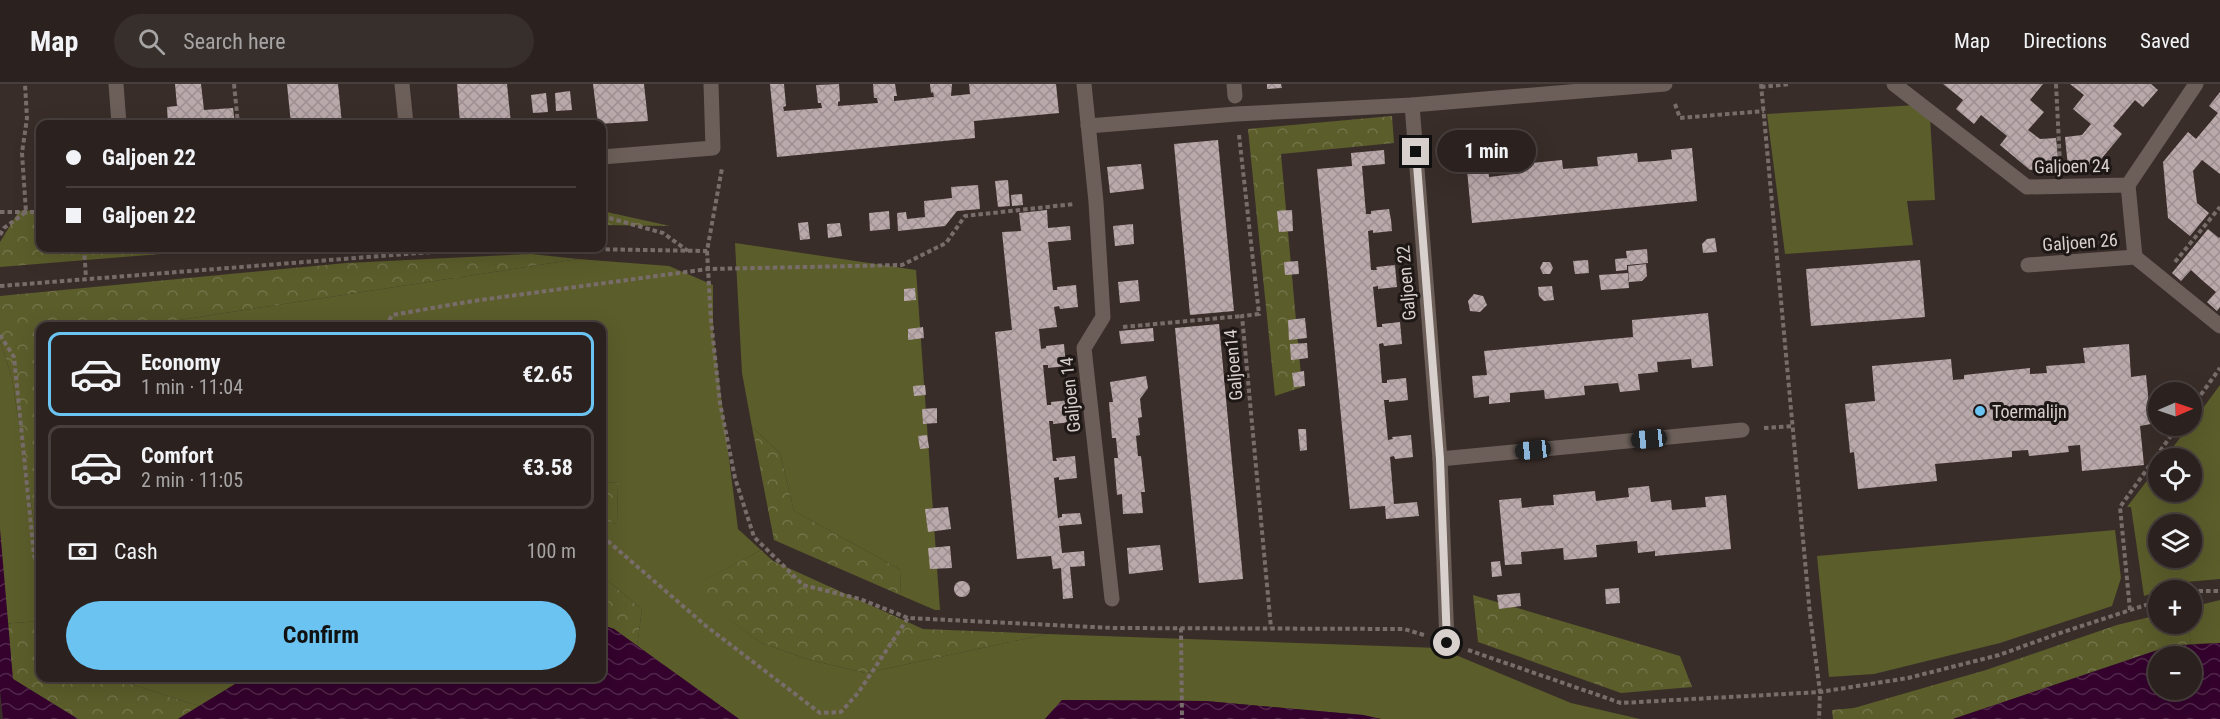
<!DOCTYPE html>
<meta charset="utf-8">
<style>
body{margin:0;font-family:"Roboto Condensed",sans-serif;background:#372f2c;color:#f1f3f6;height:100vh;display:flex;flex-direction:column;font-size:22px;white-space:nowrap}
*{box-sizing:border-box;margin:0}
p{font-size:20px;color:#a6a4a4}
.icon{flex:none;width:33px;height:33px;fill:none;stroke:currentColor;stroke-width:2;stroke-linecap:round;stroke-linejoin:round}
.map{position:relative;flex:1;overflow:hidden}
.side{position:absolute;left:36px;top:238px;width:570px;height:360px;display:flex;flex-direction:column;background:#2b221f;border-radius:12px;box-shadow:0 6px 24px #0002,0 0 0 2px #473f3d}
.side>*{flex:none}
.guide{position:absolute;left:36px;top:36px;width:570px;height:132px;border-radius:12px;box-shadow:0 6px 24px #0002,0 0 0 2px #473f3d;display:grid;align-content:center;height:132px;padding:0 30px;background:#2b221f}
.needle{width:39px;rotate:88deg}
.tools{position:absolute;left:2148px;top:298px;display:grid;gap:12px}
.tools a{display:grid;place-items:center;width:54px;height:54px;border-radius:50%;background:#2b221f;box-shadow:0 6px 24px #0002,0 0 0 2px #473f3d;font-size:30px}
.end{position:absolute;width:27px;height:27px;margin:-14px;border:8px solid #d8d0cd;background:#111;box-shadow:0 0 0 3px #111}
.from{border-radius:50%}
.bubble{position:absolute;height:42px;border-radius:21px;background:#2b221f;box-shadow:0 6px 24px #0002,0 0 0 2px #473f3d;font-size:20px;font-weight:700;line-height:42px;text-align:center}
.car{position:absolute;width:18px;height:36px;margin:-18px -9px;border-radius:8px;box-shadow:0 0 4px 2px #0007;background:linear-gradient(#222 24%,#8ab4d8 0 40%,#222 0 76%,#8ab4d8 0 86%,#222 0)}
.guide b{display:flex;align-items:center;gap:21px;height:57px;font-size:22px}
.guide b+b{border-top:2px solid #473f3d}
.guide i{width:15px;height:15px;background:#f1f3f6}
ul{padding:10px 0 0;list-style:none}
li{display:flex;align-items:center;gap:18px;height:84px;margin:0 12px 9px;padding:0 18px;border:3px solid #473f3d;border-radius:12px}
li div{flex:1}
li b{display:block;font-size:22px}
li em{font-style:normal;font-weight:700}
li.selected{border-color:#6ac3f1}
li>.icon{width:54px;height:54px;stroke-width:1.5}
.pay{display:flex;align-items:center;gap:15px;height:66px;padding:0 30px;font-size:22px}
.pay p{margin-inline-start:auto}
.primary-button{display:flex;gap:12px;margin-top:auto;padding:12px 30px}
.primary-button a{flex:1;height:69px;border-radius:36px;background:#6ac3f1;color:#111;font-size:24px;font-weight:700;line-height:69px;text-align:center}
header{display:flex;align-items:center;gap:36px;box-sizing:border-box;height:84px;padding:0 30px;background:#2b221f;border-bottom:2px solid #473f3d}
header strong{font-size:28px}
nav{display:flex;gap:33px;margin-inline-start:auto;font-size:21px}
.search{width:420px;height:54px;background:#372f2c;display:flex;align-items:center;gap:15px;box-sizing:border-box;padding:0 21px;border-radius:33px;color:#a6a4a4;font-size:22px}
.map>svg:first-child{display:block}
</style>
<header>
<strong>Map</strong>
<div class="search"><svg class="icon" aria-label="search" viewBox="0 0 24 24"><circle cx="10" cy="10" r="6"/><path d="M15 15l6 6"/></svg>Search here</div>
<nav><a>Map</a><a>Directions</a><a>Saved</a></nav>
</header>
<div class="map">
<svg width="2220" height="635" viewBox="0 0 2220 635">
<defs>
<pattern id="forest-crowns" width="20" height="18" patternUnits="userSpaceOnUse" patternTransform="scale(1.5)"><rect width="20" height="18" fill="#5b5d2b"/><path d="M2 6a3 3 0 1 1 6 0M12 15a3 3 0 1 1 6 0" fill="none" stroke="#727349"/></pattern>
<pattern id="water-waves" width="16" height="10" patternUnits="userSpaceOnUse" patternTransform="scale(1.5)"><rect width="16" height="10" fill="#34022d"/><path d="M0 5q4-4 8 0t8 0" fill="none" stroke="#51264a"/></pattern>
<pattern id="building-cross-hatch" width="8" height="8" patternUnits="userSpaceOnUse" patternTransform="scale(1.5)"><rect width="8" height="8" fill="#baa9ab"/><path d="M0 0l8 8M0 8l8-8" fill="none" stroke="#9c8e90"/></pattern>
</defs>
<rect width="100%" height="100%" fill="#392d29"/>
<g fill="#5b5d2b" fill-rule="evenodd">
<path d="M1917,21l13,12 5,83 -28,1 6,44 -128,9 -18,-140z"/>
<path d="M735,159l181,27 24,340h-5l-35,-15 1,-25 -107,-59 -14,-58 -28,-26 -10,-54z"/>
<path d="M578,175l91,7 44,19v49l25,195 23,21 -72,39 72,54 49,17 56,13 181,-39 392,14 132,55 69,16h-259l-18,-4 -157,-14 -144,-1 -17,19h-306l-102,-73 5,-37 -40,-33v-56l15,4 1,-41 -16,-1v-155h-468z"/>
<path d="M0,257l12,37 28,183v60l-40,3z"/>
<path d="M2220,301v194l-34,3 -42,14 -13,-89h-4l31,-41v26h34v-33h-28l25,-33h3v-3zM2158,441h34v33h-34z"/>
<path d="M2115,446l6,48 -9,28 -112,37 -126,31 -45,3 -12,-121z"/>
<path d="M2220,516v43l-29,1 -3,-20h4v-17z"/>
<path d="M112,594h133l-46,28z"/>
</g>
<g fill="url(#forest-crowns)">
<path d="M1392,32l2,27 -113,11 21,233 -27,9 -27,-267z"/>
<path d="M40,126v38h194l-234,19v-25l19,-31z"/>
<path d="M602,127l68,15 -68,-1z"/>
<path d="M531,170l47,5 -444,68h-94v234l-28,-183 -12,-37v-45l346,-33z"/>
<path d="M752,343l28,26 14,58 107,59 -1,25 -126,-55z"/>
<path d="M602,398l16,1 -1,41 -15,-4z"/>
<path d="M761,466l12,11 150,68 124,5 -181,39 -56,-13 -49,-17 -73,-54z"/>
<path d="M602,492l40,33 -5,37 -23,-17 -12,-4z"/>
<path d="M1473,511l207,61 12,31 -71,6 -143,-51z"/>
<path d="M2158,531v9h30l3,20 -22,2 -216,73h-120l-1,-9 22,-2 132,-38 131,-45z"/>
<path d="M40,537v57h72l87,28 -21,13h-100l-78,-48v-47z"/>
</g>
<g fill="url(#water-waves)" fill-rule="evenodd">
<path d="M0,445l13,150 65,40h-75l-3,-29z"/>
<path d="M602,541l12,4 125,90h-561l67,-41h357z"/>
<path d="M2220,559v76h-267l217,-73zM2158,573h34v33h-34z"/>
<path d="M1062,616l144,1 157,14 18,4h-336z"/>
</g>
<g fill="url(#building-cross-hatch)">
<path d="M175,0h26l3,26 29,-2 2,16h-67l-1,-17 10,-1z"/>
<path d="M287,0h51l4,40h-51z"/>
<path d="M457,0h50l4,40h-51z"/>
<path d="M593,0h51l4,37 -50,3z"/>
<path d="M770,0h14l2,22 -3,1 1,4 38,-3 -1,-5h-3l-2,-18 23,-1 1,17 -2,1v4l40,-3 -1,-5h-3l-1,-14h22l2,12h-3v5l40,-4 -1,-5 -2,1 -1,-9h22l-1,12 19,-2 -1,-10h87l3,29 -85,8 1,17 -198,19z"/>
<path d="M1267,0h14l1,4 -15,1z"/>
<path d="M1943,0h100l-13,16 14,12 -16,18 12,9 16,-1 3,29 -29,3 -30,-25 7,-9 -26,-21 -7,9 -18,-15 7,-9z"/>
<path d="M2070,0h81l7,6 -15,17 -8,-7 -22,26 9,8 -25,30 -29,3 -3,-30 17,-2 9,-11 -18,-15 11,-14z"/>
<path d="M570,7l2,19 -16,1 -1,-18z"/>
<path d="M2220,8v82l-18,-14 -9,11 4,32 12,10 -19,23 -22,-18 -5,-56 25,-30 8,7 22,-26 -9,-7z"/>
<path d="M546,9l2,19 -15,1 -2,-18z"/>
<path d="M1218,56l16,171 -44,4 -16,-171z"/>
<path d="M1692,64l5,53 -225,22 -5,-53 21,-2 1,9 34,-4 -1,-9 40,-4 1,9 35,-3 -1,-9 40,-4 1,9 17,-1 17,-2 -1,-9z"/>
<path d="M1384,66l1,14 -23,2 4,48h5v-3l18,-2 2,11 1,11 -19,2v-3l-5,1 3,39h6l-1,-3 19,-2 2,22 -19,2v-3l-5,1 4,40h5v-3l18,-2 2,22 -18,2 -1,-3 -4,1 3,39h5v-3l19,-2 2,22 -19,2v-2h-5l4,40 5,-1 -1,-2 19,-2 2,22 -18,2 -1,-3 -4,1 4,47 23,-2 2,14 -33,3 -1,-13 -35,3 -33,-340 35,-3 -1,-13z"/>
<path d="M1141,80l3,25 -34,4 -3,-26z"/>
<path d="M1008,96l2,26 -12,1 -3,-26z"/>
<path d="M978,101l2,24 -23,2 -12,15 -47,5 -1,-18 9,-1 1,7 18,-2 -1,-16 28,-3 -1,-11z"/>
<path d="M1022,110l1,11 -11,1 -1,-11z"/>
<path d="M1047,126l1,18 22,-2 1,14 -23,2 5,48h4v-3l19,-2 2,22 -18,2 -1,-3 -5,1 3,20 -18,2 2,20 5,-1v-2l18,-2 2,22 -18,2v-3h-5l4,40h4v-3l19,-2 2,22 -19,2v-3h-4l4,40h4l-1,-3 19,-2 2,22 -18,2v-3l-5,1 4,40 4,-1v-3l18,-1 2,11 -23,2 3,27 22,-2 1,15 -15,1 3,31 -10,1 -2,-31 -8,1 -2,-13 -34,3 -22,-227 17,-2 -10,-98 19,-1 -2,-18z"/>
<path d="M1292,126l1,21 -14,1 -2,-21z"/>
<path d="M889,127l1,18 -20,2 -1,-18z"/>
<path d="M808,138l2,17 -10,1 -2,-17z"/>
<path d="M840,139l2,13 -14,2 -1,-14z"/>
<path d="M1133,140l1,20 -19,2 -2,-20z"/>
<path d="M2208,145l11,9 1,-1v70l-3,4 -10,-9 9,-10 -13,-11 -12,-11 -10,11 -9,-8z"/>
<path d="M1715,154l2,14 -14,1 -1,-9 5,-5z"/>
<path d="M1647,165l1,14 -21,2v5l-11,1 -1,-12 12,-1 -1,-7z"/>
<path d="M1588,176l1,13 -14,1 -2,-13z"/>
<path d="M1920,176l5,57 -114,9 -5,-57z"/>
<path d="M1298,177l1,13 -14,1 -1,-13z"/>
<path d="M1543,178h7l3,6 -3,6h-7l-3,-6z"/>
<path d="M1646,180l1,12 -5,5 -13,1 -1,-16z"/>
<path d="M1628,189l1,15 -28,2 -2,-15z"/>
<path d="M1138,196l2,21 -20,2 -2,-21z"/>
<path d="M1552,202l2,14 -10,1 -5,-5 -1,-9z"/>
<path d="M915,204l1,12 -12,1v-12z"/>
<path d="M1474,210l9,2 4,9 -7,7 -10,-1 -2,-10z"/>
<path d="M1708,229l5,53 -21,2 -1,-9 -34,3 1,10 -20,2 2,16 -20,2 -2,-9 -34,3 1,9 -40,4 -1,-9 -34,3v9l-21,2v-8l-15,2 -2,-22 15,-1 -3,-24 149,-14 -1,-17z"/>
<path d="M1305,234l2,20 -18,2 -1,-20z"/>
<path d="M1219,240l24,255 -44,4 -24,-255z"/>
<path d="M923,243l1,11 -16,2v-11z"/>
<path d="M1153,244l1,13 -33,3 -2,-13z"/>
<path d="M1307,259l1,15 -17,2 -1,-16z"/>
<path d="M2129,260l2,33 15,-2 5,49 -11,2 4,39 -62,6 -2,-26 -12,1 1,6 -40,4 -1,-6 -16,1v6l-77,7 2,17 -79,8 -4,-37 -4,1 -5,-49 30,-3 -3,-35 79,-7 2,21 11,-1v-4l66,-7v6l17,-1 -1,-7 39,-3 -2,-15z"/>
<path d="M1304,287l1,15 -11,1 -2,-14z"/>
<path d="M1146,292l2,12 -8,11 2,18 -4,1 2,17 -4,1 2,20h3l4,36h-4l2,21 -20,1 -1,-20 -5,1 -3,-37h4l-2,-20h-4l-3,-36h4l-3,-20z"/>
<path d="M925,301l1,10 -12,1 -1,-10z"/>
<path d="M937,324v15l-14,1 -1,-15z"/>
<path d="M1298,345h8l1,21 -7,1z"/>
<path d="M927,351l2,13 -9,1 -2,-13z"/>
<path d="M1649,402l2,16 20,-2 1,10 34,-3 -1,-10 21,-2 5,54 -76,7v-5l-17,2 -1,-12 -41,4 1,12 -33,3 -1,-12 -42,4 1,12 -17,1 -6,-65 22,-2 1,10 16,-2 16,-1 -1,-10 42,-4 1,10 33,-4 -1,-9z"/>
<path d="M948,423l3,22 -23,3 -3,-23z"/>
<path d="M1160,461l3,25 -34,4 -2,-26z"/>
<path d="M950,462l2,22 -22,1 -2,-21z"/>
<path d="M1500,477l2,15 -10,1 -1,-15z"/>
<circle cx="962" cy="505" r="8"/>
<path d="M1619,504l1,15 -14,1 -1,-15z"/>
<path d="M1520,509l1,13 -22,3 -2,-14z"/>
</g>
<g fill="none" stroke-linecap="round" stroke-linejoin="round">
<g stroke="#786d6a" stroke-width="4" stroke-dasharray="4.5 3" stroke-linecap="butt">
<path d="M234,0l4,40"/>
<path d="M1761,0l49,531 10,77 -1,27"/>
<path d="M2056,0l4,80"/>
<path d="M1761,3l29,-3"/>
<path d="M1675,20l5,14 84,-7"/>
<path d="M1239,51l20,179 -17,2 29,312"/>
<path d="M0,128h40"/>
<path d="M602,132l61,17 25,18"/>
<path d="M0,151l4,-7 22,-16 -4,-59 5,-35 -2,-34"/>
<path d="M84,164l2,30"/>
<path d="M523,164l184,3 15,-83"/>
<path d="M707,167l4,69 9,83 15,75 19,59 49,48 57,14 48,19 205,10 291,1 20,6"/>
<path d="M2175,178l45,-55"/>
<path d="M0,202l482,-38"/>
<path d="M386,243l6,-12 81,-14 235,-32 194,-4 44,-22 19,-27 109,-12"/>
<path d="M1123,243l119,-11"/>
<path d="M0,251l14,22 20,198 6,16"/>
<path d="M2192,323l28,-39"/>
<path d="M1764,344l29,-2"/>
<path d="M602,452l104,90 114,87 21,-1 17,-19 50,-75"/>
<path d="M2191,507h29"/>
<path d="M2130,526l-10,-103 58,-81"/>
<path d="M1181,544l1,91"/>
<path d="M1468,566l153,53 199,-11 88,-14 91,-23 58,-21 101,-33"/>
</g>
<g stroke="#6c5f59" stroke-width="15">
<path d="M116,0l3,40"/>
<path d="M402,0l4,40"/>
<path d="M1084,0l12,118 7,115 -19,31 28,251"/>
<path d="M1234,0l1,12"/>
<path d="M1894,0l133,103 101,-2 68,-101"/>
<path d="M1412,21l28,354 7,184"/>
<path d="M1088,42l148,-12 176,-9 253,-21"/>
<path d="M602,73l111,-9 -2,-64"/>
<path d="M2128,101l7,72"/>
<path d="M2028,181l107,-8 85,69"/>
<path d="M1440,375l302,-29"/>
</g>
</g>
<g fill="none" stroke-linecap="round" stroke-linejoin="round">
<path stroke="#d8d0cd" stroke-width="8" d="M1416,68l24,307 7,184"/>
</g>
<circle fill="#6ac3f1" stroke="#1d1715" stroke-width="2" cx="1980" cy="327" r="6"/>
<g text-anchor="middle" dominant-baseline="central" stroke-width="6" stroke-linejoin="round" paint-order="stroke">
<g font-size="18" fill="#d8d0cd" stroke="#1d1715">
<text transform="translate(2072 82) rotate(-1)">Galjoen 24</text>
<text transform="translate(2080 158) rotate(-4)">Galjoen 26</text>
<text transform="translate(1406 199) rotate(-95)">Galjoen 22</text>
<text transform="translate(1233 281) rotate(-95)">Galjoen14</text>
<text transform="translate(1070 311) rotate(-96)">Galjoen 14</text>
</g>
<g font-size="18" fill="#d8d0cd" stroke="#1d1715" text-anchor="start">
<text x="1992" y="327">Toermalijn</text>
</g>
</g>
</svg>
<div class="tools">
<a><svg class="needle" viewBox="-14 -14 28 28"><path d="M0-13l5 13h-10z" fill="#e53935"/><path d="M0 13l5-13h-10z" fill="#a6a4a4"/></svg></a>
<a><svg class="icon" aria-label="locate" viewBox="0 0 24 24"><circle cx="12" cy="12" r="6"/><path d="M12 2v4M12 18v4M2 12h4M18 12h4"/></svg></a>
<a><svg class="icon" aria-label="layers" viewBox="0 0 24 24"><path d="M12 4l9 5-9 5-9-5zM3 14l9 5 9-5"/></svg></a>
<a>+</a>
<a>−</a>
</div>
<i class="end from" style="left:1447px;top:559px"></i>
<i class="end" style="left:1416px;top:68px"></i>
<div class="bubble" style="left:1437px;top:46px;width:99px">1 min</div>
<i class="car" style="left:1649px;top:355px;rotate:264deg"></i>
<i class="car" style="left:1533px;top:366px;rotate:264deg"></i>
<div class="guide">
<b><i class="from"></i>Galjoen 22</b>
<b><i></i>Galjoen 22</b>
</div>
<section class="side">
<ul>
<li class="selected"><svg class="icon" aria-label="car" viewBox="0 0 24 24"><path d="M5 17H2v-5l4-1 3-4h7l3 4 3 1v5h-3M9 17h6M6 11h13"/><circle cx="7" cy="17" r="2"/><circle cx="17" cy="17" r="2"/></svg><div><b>Economy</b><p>1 min · 11:04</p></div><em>€2.65</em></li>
<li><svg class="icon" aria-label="car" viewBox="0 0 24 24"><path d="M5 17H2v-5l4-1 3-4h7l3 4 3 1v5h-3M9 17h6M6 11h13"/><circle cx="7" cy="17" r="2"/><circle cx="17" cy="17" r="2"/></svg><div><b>Comfort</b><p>2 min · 11:05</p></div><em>€3.58</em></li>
</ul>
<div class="pay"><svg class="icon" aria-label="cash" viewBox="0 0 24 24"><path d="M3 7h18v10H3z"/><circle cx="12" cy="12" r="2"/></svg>Cash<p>100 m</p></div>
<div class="primary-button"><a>Confirm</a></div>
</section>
</div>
